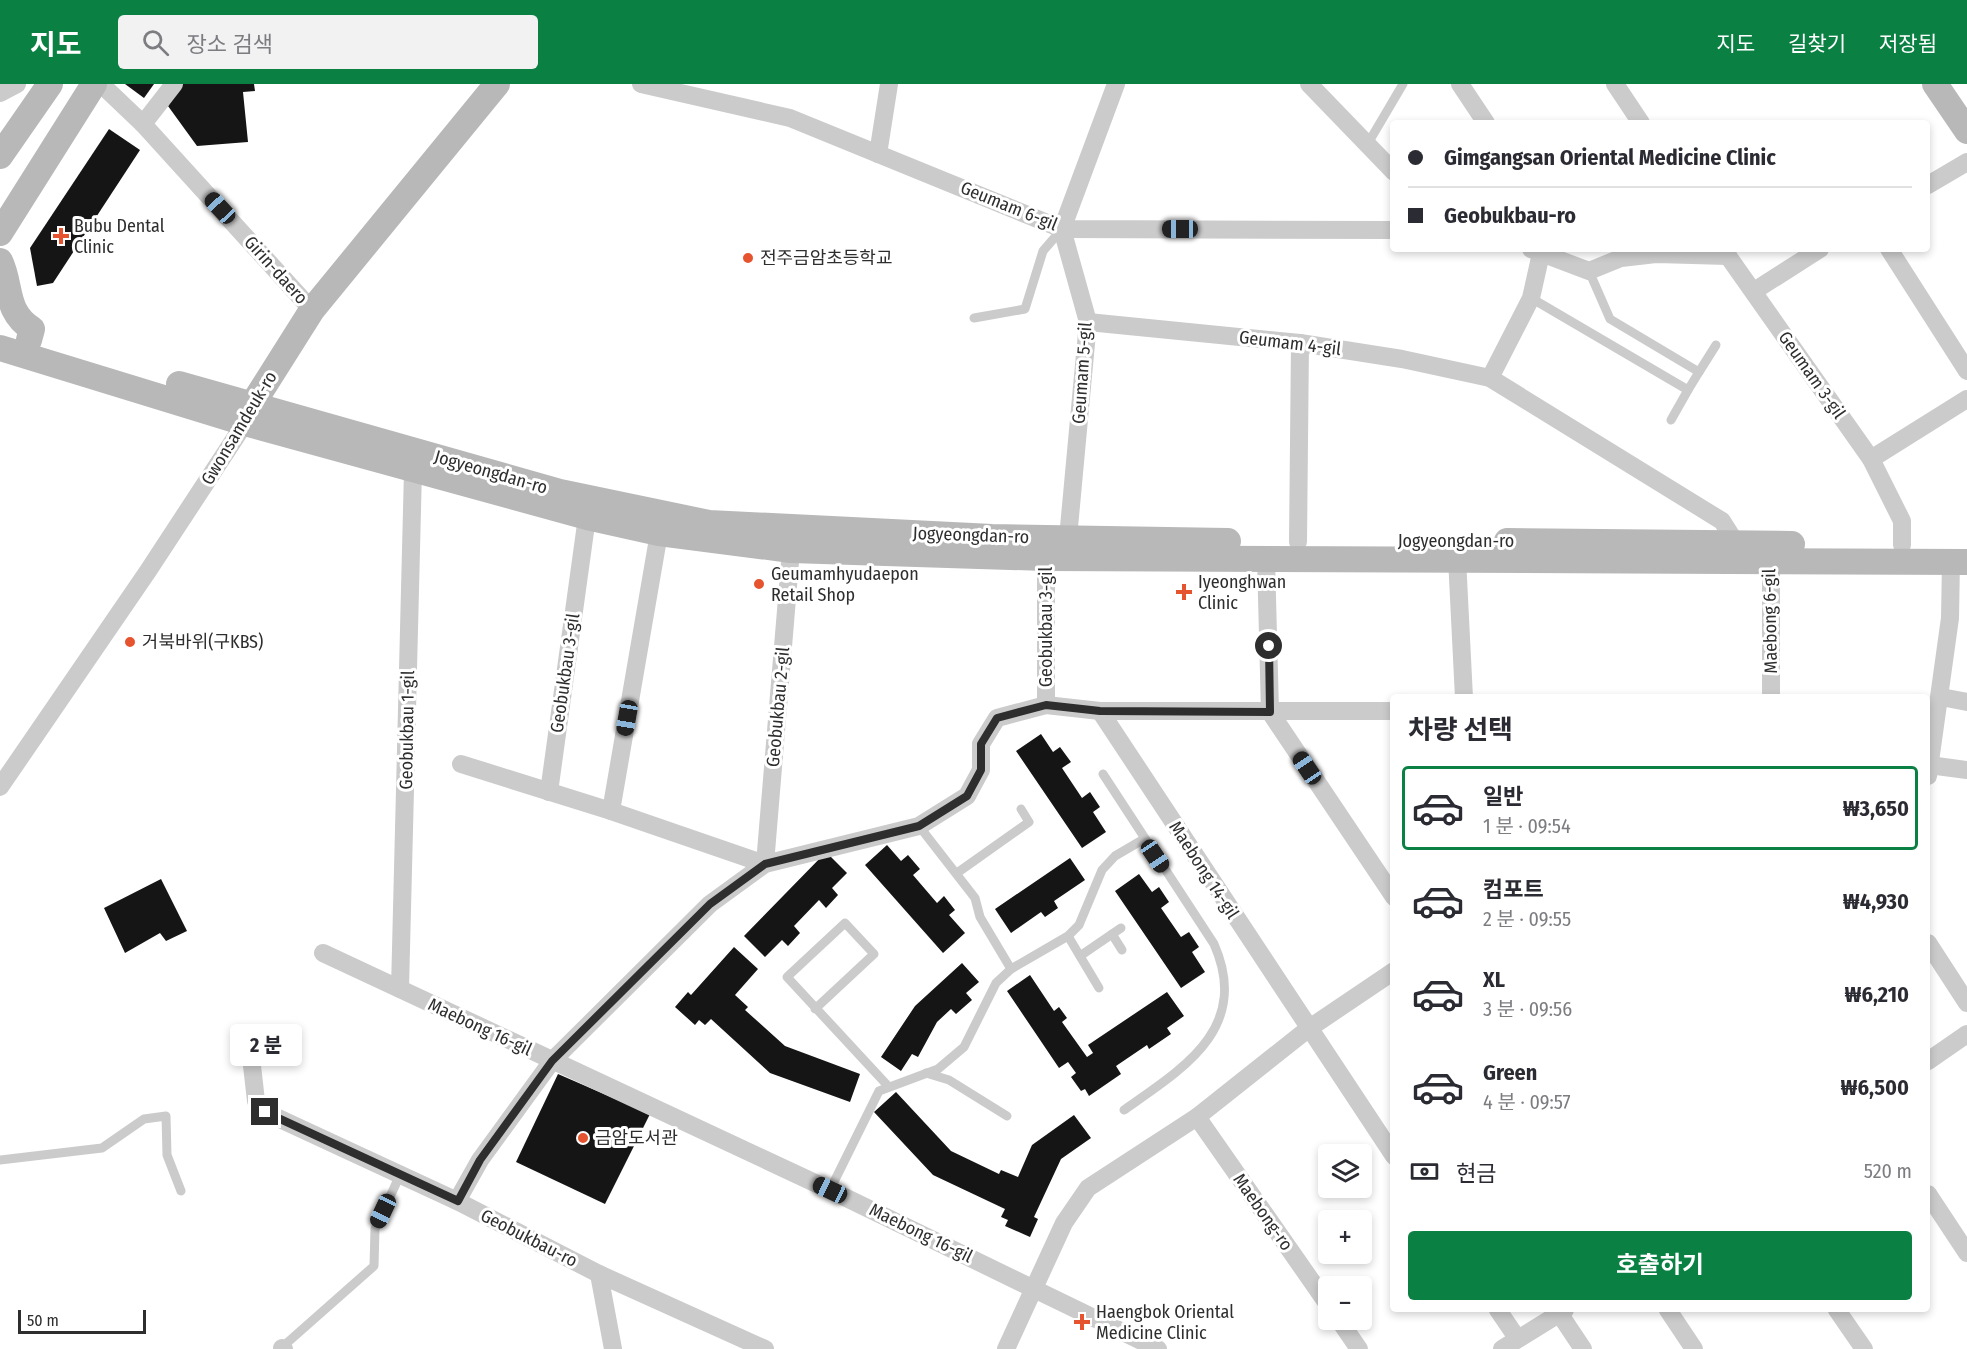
<!DOCTYPE html>
<html lang="ko">
<meta charset="utf-8">
<style>
body{margin:0;font-family:"Fira Sans Condensed","Noto Sans KR",sans-serif;background:#f2f2f3;color:#2b2b33;height:100vh;display:flex;flex-direction:column;font-size:22px;white-space:nowrap}
*{box-sizing:border-box;margin:0}
p{font-size:20px;color:#7c7c81}
.icon{flex:none;width:33px;height:33px;fill:none;stroke:currentColor;stroke-width:2;stroke-linecap:round;stroke-linejoin:round}
.map{position:relative;flex:1;overflow:hidden}
.drawer{position:absolute;left:1390px;top:610px;width:540px;height:618px;display:flex;flex-direction:column;background:#fff;border-radius:6px;box-shadow:0 3px 9px #0003}
.drawer>*{flex:none}
.top-card{position:absolute;left:1390px;top:36px;width:540px;height:132px;border-radius:6px;box-shadow:0 3px 9px #0003;display:grid;align-content:center;height:132px;padding:0 18px;background:#fff}
.buttons{position:absolute;left:1318px;top:1060px;display:grid;gap:12px}
.buttons a{display:grid;place-items:center;width:54px;height:54px;border-radius:6px;background:#fff;box-shadow:0 3px 9px #0003;font-size:30px}
.scale{position:absolute;left:18px;bottom:15px;width:128px;box-sizing:border-box;padding-left:6px;border:3px solid #2e2e2e;border-top:0;font-size:16px;line-height:21px;white-space:nowrap;color:#2e2e2e;-webkit-text-stroke:4px #fff;paint-order:stroke}
.end{position:absolute;width:27px;height:27px;margin:-14px;border:8px solid #2e2e2e;background:#fff;box-shadow:0 0 0 3px #fff}
.from{border-radius:50%}
.bubble{position:absolute;height:42px;border-radius:6px;background:#fff;box-shadow:0 3px 9px #0003;font-size:20px;font-weight:700;line-height:42px;text-align:center}
.car{position:absolute;width:18px;height:36px;margin:-18px -9px;border-radius:8px;box-shadow:0 0 4px 2px #0007;background:linear-gradient(#222 24%,#8ab4d8 0 40%,#222 0 76%,#8ab4d8 0 86%,#222 0)}
.top-card b{display:flex;align-items:center;gap:21px;height:57px;font-size:22px}
.top-card b+b{border-top:2px solid #e1e1e2}
.top-card i{width:15px;height:15px;background:#2b2b33}
ul{padding:0;list-style:none}
li{display:flex;align-items:center;gap:18px;height:84px;margin:0 12px 9px;padding:0 6px;border:3px solid transparent;border-radius:6px}
li div{flex:1}
li b{display:block;font-size:22px}
li em{font-style:normal;font-weight:700}
li.current{border-color:#0b8043}
li>.icon{width:54px;height:54px;stroke-width:1.5}
h2{padding:0 18px;font-size:27px;line-height:72px}
.pay{display:flex;align-items:center;gap:15px;height:66px;padding:0 18px;font-size:22px}
.pay p{margin-inline-start:auto}
.cta{display:flex;gap:12px;margin-top:auto;padding:12px 18px}
.cta a{flex:1;height:69px;border-radius:6px;background:#0b8043;color:#fff;font-size:24px;font-weight:700;line-height:69px;text-align:center}
header{display:flex;align-items:center;gap:36px;box-sizing:border-box;height:84px;padding:0 30px;background:#0b8043;color:#fff}
header strong{font-size:28px}
nav{display:flex;gap:33px;margin-inline-start:auto;font-size:21px}
.search{width:420px;height:54px;background:#f2f2f3;display:flex;align-items:center;gap:15px;box-sizing:border-box;padding:0 21px;border-radius:6px;color:#7c7c81;font-size:22px}
.map>svg:first-child{display:block}
</style>
<header>
<strong>지도</strong>
<div class="search"><svg class="icon" aria-label="search" viewBox="0 0 24 24"><circle cx="10" cy="10" r="6"/><path d="M15 15l6 6"/></svg>장소 검색</div>
<nav><a>지도</a><a>길찾기</a><a>저장됨</a></nav>
</header>
<div class="map">
<svg width="1967" height="1265" viewBox="0 0 1967 1265">
<rect width="100%" height="100%" fill="#fff"/>
<g fill="#151515">
<path d="M125,0h29l-10,14z"/>
<path d="M183,0h71l1,7 -12,1 5,50 -51,4 -29,-40z"/>
<path d="M109,45l31,21 -87,133 -16,3 -7,-38z"/>
<path d="M1041,650l12,18 7,-5 11,15 -9,6 20,30 8,-6 10,15 -7,5 13,20 -24,16 -66,-97z"/>
<path d="M887,761l14,16 7,-6 12,14 -7,6 24,28 7,-7 11,14 -6,5 16,18 -22,20 -78,-88z"/>
<path d="M826,768l21,21 -15,15 6,7 -12,13 -7,-8 -25,26 6,7 -12,13 -6,-6 -17,17 -21,-21z"/>
<path d="M1070,774l15,22 -31,21 4,7 -13,9 -4,-5 -30,21 -16,-24z"/>
<path d="M1139,790l13,18 7,-5 10,15 -8,6 20,29 8,-5 10,15 -7,5 13,20 -24,16 -66,-97z"/>
<path d="M161,795l26,52 -21,10 -6,-8 -35,20 -21,-45z"/>
<path d="M734,863l24,22 -23,26 13,12 -3,3 40,36 75,28 -10,28 -80,-29 -59,-54 -6,6 -6,-5 -4,5 -20,-18 13,-15 3,3z"/>
<path d="M962,879l17,19 -13,11 6,7 -16,14 -5,-5 -14,13 -19,35 -6,-3 -11,17 -20,-14 34,-51z"/>
<path d="M1030,891l24,36 5,-4 8,11 -5,4 25,35 6,-4 -5,-8 79,-53 17,24 -17,12 4,6 -22,15 -2,-4 -31,21 5,8 -32,22 -4,-7 -4,2 -10,-14 5,-4 -8,-11 -9,6 -52,-77z"/>
<path d="M558,990l92,40 -45,90 -89,-42z"/>
<path d="M896,1008l55,59 48,23 2,-4 17,7 14,-32 42,-30 17,23 -30,21 -27,58 4,2 -8,18 -25,-11 3,-6 -7,-3 4,-8 -72,-34 -59,-63z"/>
</g>
<g fill="none" stroke-linecap="round" stroke-linejoin="round">
<g stroke="#cbcbcb" stroke-width="9">
<path d="M1367,61l36,-61"/>
<path d="M1531,214l157,92 11,-18 -89,-53 -21,-48"/>
<path d="M974,234l51,-9 18,-58 19,-22"/>
<path d="M1699,288l17,-27"/>
<path d="M1671,336l17,-30"/>
<path d="M1103,690l111,170c37,84 -30,124 -90,166"/>
<path d="M919,742l56,72 5,19 31,52"/>
<path d="M957,789l72,-51 -8,-13"/>
<path d="M1112,850l10,16"/>
<path d="M1068,852l31,52"/>
<path d="M1080,872l41,-28"/>
<path d="M815,925l59,-55 -29,-31 -58,54 101,109"/>
<path d="M926,989l23,7 58,36"/>
<path d="M0,1076l102,-12 42,-29 22,-3 1,39 14,36"/>
<path d="M830,1106l49,-99 59,-22 26,-22 32,-64 15,-14 57,-33 11,-11 23,-55 13,-14 29,-17"/>
<path d="M280,1265l94,-83 1,-37 25,-54"/>
</g>
<g stroke="#cbcbcb" stroke-width="18">
<path d="M101,0l42,40 169,186"/>
<path d="M641,0l149,34 272,111 332,1"/>
<path d="M1309,0l85,88"/>
<path d="M1460,0l26,39"/>
<path d="M1615,0l26,39"/>
<path d="M0,9l17,-9"/>
<path d="M143,40l31,-40"/>
<path d="M878,70l11,-70"/>
<path d="M1928,101l39,-23"/>
<path d="M1531,165l58,22 32,-13 35,-4 72,2"/>
<path d="M1723,165l148,210 31,62v24"/>
<path d="M1889,165l78,122"/>
<path d="M1754,207l66,-42"/>
<path d="M1088,238l212,21 102,16 88,19 232,143 14,22"/>
<path d="M1490,294l41,-80 11,-49"/>
<path d="M1871,375l96,-60"/>
<path d="M1298,458l2,-199"/>
<path d="M1771,468v146"/>
<path d="M1457,474l7,140"/>
<path d="M1266,475l4,153 124,185"/>
<path d="M1941,613l26,5"/>
<path d="M1046,621l54,6h294"/>
<path d="M1100,627l294,445"/>
<path d="M461,680l150,47 154,53 26,-314"/>
<path d="M1929,681l38,5"/>
<path d="M1928,692l22,-158 1,-57"/>
<path d="M0,703l148,-216 97,-148"/>
<path d="M549,708l38,-275"/>
<path d="M611,727l48,-278"/>
<path d="M1928,859l39,60"/>
<path d="M323,869l507,237 328,159"/>
<path d="M400,905l13,-519"/>
<path d="M249,955l7,62 9,11 192,89 142,73 166,75"/>
<path d="M1928,977l39,-27"/>
<path d="M1197,1033l132,189"/>
<path d="M1928,1110l39,59"/>
<path d="M457,1117l23,-41 72,-99 158,-157 55,-40 154,-38 48,-30 14,-26v-26l16,-26 49,-13v-147l22,-20 20,-216 -26,-93 54,-145"/>
<path d="M599,1190l14,75"/>
<path d="M1498,1226l19,28"/>
<path d="M1668,1226l26,39"/>
<path d="M1837,1226l27,39"/>
<path d="M1559,1229l24,36"/>
<path d="M1339,1236l20,29"/>
<path d="M282,1264l2,1"/>
<path d="M1006,1265l58,-126 24,-35 109,-71 111,-88 86,-58"/>
<path d="M1502,1265l63,-39"/>
</g>
<g stroke="#b8b8b8" stroke-width="26">
<path d="M1935,0l32,47"/>
<path d="M0,72l50,-72"/>
<path d="M0,149l94,-149"/>
<path d="M0,177c12,25 4,50 32,68l-3,11"/>
<path d="M0,264l245,75 342,94 72,16 132,17 255,8 921,4"/>
<path d="M179,300l381,108 149,31 283,14 236,4"/>
<path d="M246,336l6,-15 60,-95 185,-226"/>
<path d="M1507,457l285,3"/>
</g>
</g>
<g fill="none" stroke-linecap="round" stroke-linejoin="round">
<path stroke="#2e2e2e" stroke-width="8" d="M265,1028l193,89 22,-41 72,-99 158,-157 55,-40 154,-38 48,-30 14,-26v-26l16,-26 49,-13 54,6 170,1 -1,-66"/>
</g>
<g fill="#e5532f" stroke="#fff" stroke-width="2">
<path d="M58 143h6v6h6v6h-6v6h-6v-6h-6v-6h6z"/>
<circle cx="748" cy="174" r="6"/>
<circle cx="759" cy="500" r="6"/>
<path d="M1181 499h6v6h6v6h-6v6h-6v-6h-6v-6h6z"/>
<circle cx="130" cy="558" r="6"/>
<circle cx="583" cy="1054" r="6"/>
<path d="M1079 1229h6v6h6v6h-6v6h-6v-6h-6v-6h6z"/>
</g>
<g text-anchor="middle" dominant-baseline="central" stroke-width="6" stroke-linejoin="round" paint-order="stroke">
<g font-size="18" fill="#2e2e2e" stroke="#fff">
<text transform="translate(1009 122) rotate(22)">Geumam 6-gil</text>
<text transform="translate(276 186) rotate(48)">Girin-daero</text>
<text transform="translate(1290 259) rotate(7)">Geumam 4-gil</text>
<text transform="translate(1082 289) rotate(-86)">Geumam 5-gil</text>
<text transform="translate(1812 291) rotate(55)">Geumam 3-gil</text>
<text transform="translate(239 344) rotate(-59)">Gwonsamdeuk-ro</text>
<text transform="translate(491 388) rotate(16)">Jogyeongdan-ro</text>
<text transform="translate(971 451) rotate(2)">Jogyeongdan-ro</text>
<text x="1456" y="457">Jogyeongdan-ro</text>
<text transform="translate(1770 537) rotate(-91)">Maebong 6-gil</text>
<text transform="translate(1046 543) rotate(-90)">Geobukbau 3-gil</text>
<text transform="translate(565 589) rotate(-82)">Geobukbau 3-gil</text>
<text transform="translate(778 623) rotate(-85)">Geobukbau 2-gil</text>
<text transform="translate(407 646) rotate(-89)">Geobukbau 1-gil</text>
<text transform="translate(1204 786) rotate(57)">Maebong 14-gil</text>
<text transform="translate(480 943) rotate(25)">Maebong 16-gil</text>
<text transform="translate(1263 1128) rotate(55)">Maebong-ro</text>
<text transform="translate(921 1149) rotate(26)">Maebong 16-gil</text>
<text transform="translate(529 1154) rotate(27)">Geobukbau-ro</text>
</g>
<g font-size="18" fill="#2e2e2e" stroke="#fff" text-anchor="start">
<text x="74" y="142">Bubu Dental<tspan x="74" dy="21">Clinic</tspan></text>
<text x="760" y="174">전주금암초등학교</text>
<text x="771" y="490">Geumamhyudaepon<tspan x="771" dy="21">Retail Shop</tspan></text>
<text x="1198" y="498">Iyeonghwan<tspan x="1198" dy="21">Clinic</tspan></text>
<text x="142" y="558">거북바위(구KBS)</text>
<text x="595" y="1054">금암도서관</text>
<text x="1096" y="1228">Haengbok Oriental<tspan x="1096" dy="21">Medicine Clinic</tspan></text>
</g>
</g>
</svg>
<div class="buttons">
<a><svg class="icon" aria-label="layers" viewBox="0 0 24 24"><path d="M12 4l9 5-9 5-9-5zM3 14l9 5 9-5"/></svg></a>
<a>+</a>
<a>−</a>
</div>
<div class="scale">50 m</div>
<i class="end from" style="left:1269px;top:562px"></i>
<i class="end" style="left:265px;top:1028px"></i>
<div class="bubble" style="left:230px;top:940px;width:72px">2 분</div>
<i class="car" style="left:220px;top:124px;rotate:317deg"></i>
<i class="car" style="left:1180px;top:145px;rotate:270deg"></i>
<i class="car" style="left:627px;top:634px;rotate:190deg"></i>
<i class="car" style="left:1307px;top:684px;rotate:326deg"></i>
<i class="car" style="left:1155px;top:772px;rotate:146deg"></i>
<i class="car" style="left:830px;top:1106px;rotate:295deg"></i>
<i class="car" style="left:383px;top:1127px;rotate:205deg"></i>
<div class="top-card">
<b><i class="from"></i>Gimgangsan Oriental Medicine Clinic</b>
<b><i></i>Geobukbau-ro</b>
</div>
<section class="drawer">
<h2>차량 선택</h2>
<ul>
<li class="current"><svg class="icon" aria-label="car" viewBox="0 0 24 24"><path d="M5 17H2v-5l4-1 3-4h7l3 4 3 1v5h-3M9 17h6M6 11h13"/><circle cx="7" cy="17" r="2"/><circle cx="17" cy="17" r="2"/></svg><div><b>일반</b><p>1 분 · 09:54</p></div><em>₩3,650</em></li>
<li><svg class="icon" aria-label="car" viewBox="0 0 24 24"><path d="M5 17H2v-5l4-1 3-4h7l3 4 3 1v5h-3M9 17h6M6 11h13"/><circle cx="7" cy="17" r="2"/><circle cx="17" cy="17" r="2"/></svg><div><b>컴포트</b><p>2 분 · 09:55</p></div><em>₩4,930</em></li>
<li><svg class="icon" aria-label="car" viewBox="0 0 24 24"><path d="M5 17H2v-5l4-1 3-4h7l3 4 3 1v5h-3M9 17h6M6 11h13"/><circle cx="7" cy="17" r="2"/><circle cx="17" cy="17" r="2"/></svg><div><b>XL</b><p>3 분 · 09:56</p></div><em>₩6,210</em></li>
<li><svg class="icon" aria-label="car" viewBox="0 0 24 24"><path d="M5 17H2v-5l4-1 3-4h7l3 4 3 1v5h-3M9 17h6M6 11h13"/><circle cx="7" cy="17" r="2"/><circle cx="17" cy="17" r="2"/></svg><div><b>Green</b><p>4 분 · 09:57</p></div><em>₩6,500</em></li>
</ul>
<div class="pay"><svg class="icon" aria-label="cash" viewBox="0 0 24 24"><path d="M3 7h18v10H3z"/><circle cx="12" cy="12" r="2"/></svg>현금<p>520 m</p></div>
<div class="cta"><a>호출하기</a></div>
</section>
</div>
